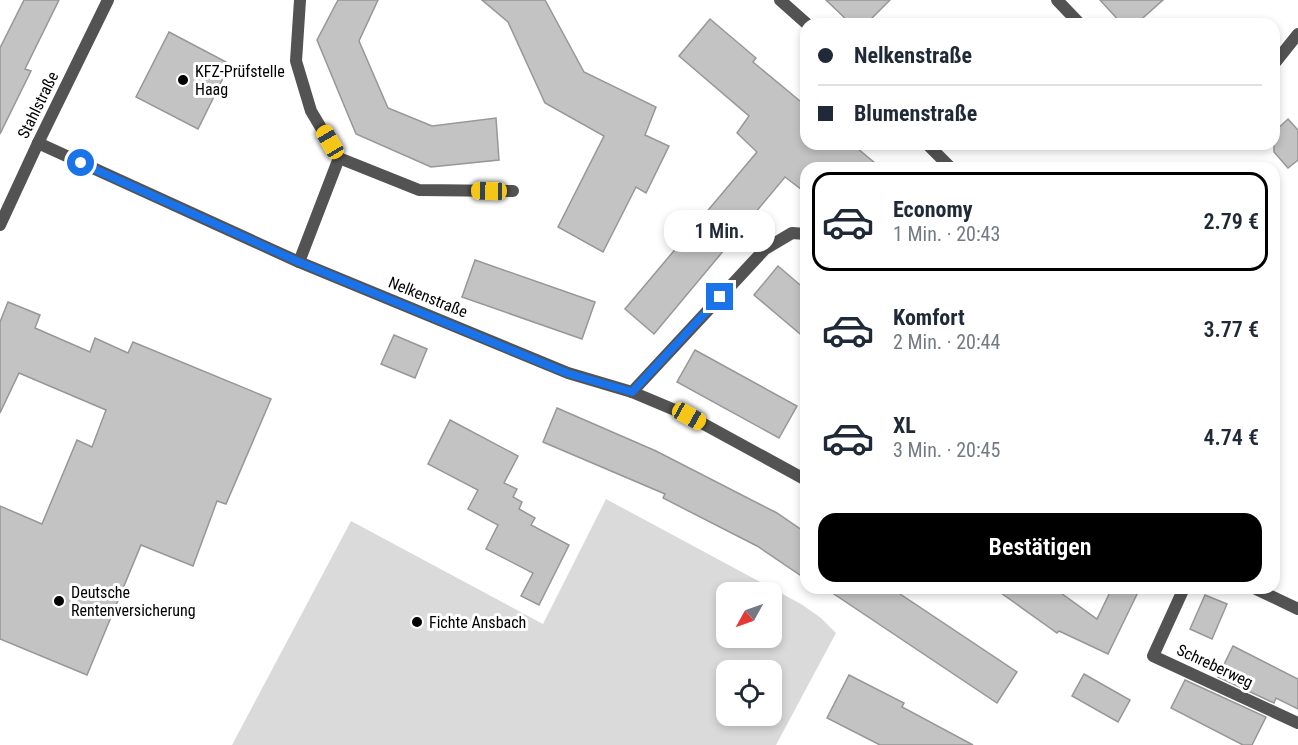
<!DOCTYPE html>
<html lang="de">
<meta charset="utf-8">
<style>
body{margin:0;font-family:"Roboto Condensed",sans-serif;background:#f6f6f7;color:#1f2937;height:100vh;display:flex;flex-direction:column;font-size:22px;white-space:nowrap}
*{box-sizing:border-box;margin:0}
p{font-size:20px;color:#747a83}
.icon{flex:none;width:33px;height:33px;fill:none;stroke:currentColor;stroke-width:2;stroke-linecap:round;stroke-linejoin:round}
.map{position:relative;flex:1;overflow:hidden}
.panel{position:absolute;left:800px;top:162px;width:480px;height:432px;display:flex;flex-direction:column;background:#fff;border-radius:18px;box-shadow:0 3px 9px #0003}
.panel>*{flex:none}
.banner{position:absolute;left:800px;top:18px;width:480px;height:132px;border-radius:18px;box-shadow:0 3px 9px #0003;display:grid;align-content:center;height:132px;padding:0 18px;background:#fff}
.needle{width:39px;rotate:230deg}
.buttons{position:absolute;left:716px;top:582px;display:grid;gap:12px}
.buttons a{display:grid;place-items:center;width:66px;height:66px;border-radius:12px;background:#fff;box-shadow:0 3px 9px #0003;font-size:30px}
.end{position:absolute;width:27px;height:27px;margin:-14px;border:8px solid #1a73e8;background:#fff;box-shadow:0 0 0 3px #fff}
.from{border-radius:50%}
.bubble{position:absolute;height:42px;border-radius:18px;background:#fff;box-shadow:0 3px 9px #0003;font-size:20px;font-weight:600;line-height:42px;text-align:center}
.car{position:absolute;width:18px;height:36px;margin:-18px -9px;border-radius:8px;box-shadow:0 0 4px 2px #0007;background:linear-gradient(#f5c518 24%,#345 0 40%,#f5c518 0 76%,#345 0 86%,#f5c518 0)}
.banner b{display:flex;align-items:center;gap:21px;height:57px;font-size:22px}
.banner b+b{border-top:2px solid #e0e1e3}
.banner i{width:15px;height:15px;background:#1f2937}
ul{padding:10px 0 0;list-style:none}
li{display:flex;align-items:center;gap:18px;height:99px;margin:0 12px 9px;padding:0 6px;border:3px solid transparent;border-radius:18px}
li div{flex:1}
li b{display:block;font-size:22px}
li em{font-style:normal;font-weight:600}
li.active{border-color:#000}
li>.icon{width:54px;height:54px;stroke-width:1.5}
.action{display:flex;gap:12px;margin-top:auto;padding:12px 18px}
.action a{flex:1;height:69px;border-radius:18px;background:#000;color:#fff;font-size:24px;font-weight:600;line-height:69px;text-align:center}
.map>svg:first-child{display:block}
</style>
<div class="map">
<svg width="1298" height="745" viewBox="0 0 1298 745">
<rect width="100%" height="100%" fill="#fff"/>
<path fill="#dadada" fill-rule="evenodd" d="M606,499l195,105 20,14 15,15 -60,112h-544l119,-224 192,103zM726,592h45v46h-45zM726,670h45v46h-45z"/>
<g fill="#c3c3c3" stroke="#979797" stroke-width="1.5">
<path d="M24,0h35l-34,69 6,2 -31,63v-86z"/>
<path d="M338,0h40l-19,41 29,67 44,18 64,-8 3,42 -68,7 -75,-33 -39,-94z"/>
<path d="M482,0h63l39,72 72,35 -11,28 24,11 -23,47 -10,-6 -33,65 -45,-25 46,-91 -59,-33 -37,-81z"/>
<path d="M826,0h64l-24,24h-15z"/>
<path d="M1100,0h63l-27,24h-14z"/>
<path d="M710,19l46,39 -3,4 53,44v38h46l29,24h-75v25l-21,-16 -131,157 -29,-25 132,-157 -20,-19 12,-17 -70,-60z"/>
<path d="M169,32l61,32 -32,65 -62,-32z"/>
<path d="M1288,119l10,11v30l-10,8 -14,-16v-20z"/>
<path d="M475,260l120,42 -13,37 -120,-42z"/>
<path d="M778,266l28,24v49l-52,-44z"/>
<path d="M8,302l32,13 -5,13 55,24 5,-14 33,15 5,-11 138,57 -45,105 -9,-3 -24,65 -52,-21 -54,130 -87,-36v-133l42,18 35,-84 15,7 14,-37 -87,-37 -19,40v-91z"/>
<path d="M394,335l33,14 -12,29 -34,-14z"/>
<path d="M695,350l102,56 -18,32 -102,-56z"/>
<path d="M557,408l99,43 121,62 29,20v46l-49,-33 -94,-48 2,-4 -122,-52z"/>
<path d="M450,420l68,36 -14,27 13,6 -4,8 9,5 -3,7 16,9 -4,7 38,20 -30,60 -18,-9 12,-23 -47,-24 12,-24 -30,-16 10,-19 -50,-26z"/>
<path d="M825,588h66l126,84 -20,31z"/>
<path d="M994,588h60l43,31 15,-31h28l-32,66 -49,-23 -2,2z"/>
<path d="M1205,595l22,9 -15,35 -22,-10z"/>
<path d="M1233,646l65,33v30l-22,-11 -2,5 -56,-26z"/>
<path d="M1084,674l46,26 -12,22 -46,-26z"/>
<path d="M849,675l55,28 -2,4 71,38h-93l-53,-27z"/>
<path d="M1185,680l81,37 -14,28h-9l-72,-37z"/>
</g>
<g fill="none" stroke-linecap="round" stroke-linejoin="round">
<g stroke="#535353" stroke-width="12">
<path d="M780,0l27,24"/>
<path d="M1057,0l23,24"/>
<path d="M1274,64l24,-30"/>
<path d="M38,143l261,119 269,111 64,19 57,24 117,64"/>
<path d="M927,144l24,24"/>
<path d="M339,158l80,32 94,1"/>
<path d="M0,225l38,-82 70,-143"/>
<path d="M299,262l40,-104 -28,-47 -15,-50 4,-61"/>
<path d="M632,392l133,-143 27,-16 14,1"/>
<path d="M1184,588l-31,68 145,67"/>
<path d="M1254,588l44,21"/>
</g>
</g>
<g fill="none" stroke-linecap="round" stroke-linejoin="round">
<path stroke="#1a73e8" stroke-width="8" d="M81,163l218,99 268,111 65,19 88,-95"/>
</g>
<g fill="#000" stroke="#fff" stroke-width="2">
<circle cx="183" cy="80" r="6"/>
<circle cx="59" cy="601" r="6"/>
<circle cx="417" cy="622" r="6"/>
</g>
<g text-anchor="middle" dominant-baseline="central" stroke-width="6" stroke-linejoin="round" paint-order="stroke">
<g font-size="16" fill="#000" stroke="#fff" text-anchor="start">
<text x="195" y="71">KFZ-Prüfstelle<tspan x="195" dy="18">Haag</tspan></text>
<text x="71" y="592">Deutsche<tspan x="71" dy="18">Rentenversicherung</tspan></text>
<text x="429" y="622">Fichte Ansbach</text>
</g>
<g font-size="16" fill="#000" stroke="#fff">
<text transform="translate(38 105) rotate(-64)">Stahlstraße</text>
<text transform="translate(428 297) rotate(22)">Nelkenstraße</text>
<text transform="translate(1215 666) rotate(25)">Schreberweg</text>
</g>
</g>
</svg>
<div class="buttons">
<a><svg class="needle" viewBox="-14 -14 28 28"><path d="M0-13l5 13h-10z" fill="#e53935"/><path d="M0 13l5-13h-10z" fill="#747a83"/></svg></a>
<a><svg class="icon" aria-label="locate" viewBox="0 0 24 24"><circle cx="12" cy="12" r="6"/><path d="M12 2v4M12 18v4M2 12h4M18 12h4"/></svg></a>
</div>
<i class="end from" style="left:81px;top:163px"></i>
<i class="end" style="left:720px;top:297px"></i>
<div class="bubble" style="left:664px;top:210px;width:111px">1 Min.</div>
<i class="car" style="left:330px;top:142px;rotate:330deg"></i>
<i class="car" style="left:489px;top:191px;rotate:271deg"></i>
<i class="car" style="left:689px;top:416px;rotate:119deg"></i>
<div class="banner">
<b><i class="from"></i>Nelkenstraße</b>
<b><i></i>Blumenstraße</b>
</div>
<section class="panel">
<ul>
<li class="active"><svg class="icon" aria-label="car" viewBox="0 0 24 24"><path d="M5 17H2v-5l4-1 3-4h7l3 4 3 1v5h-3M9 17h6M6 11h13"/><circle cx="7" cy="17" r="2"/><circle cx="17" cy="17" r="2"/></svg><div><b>Economy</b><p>1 Min. · 20:43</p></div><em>2.79 €</em></li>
<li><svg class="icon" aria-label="car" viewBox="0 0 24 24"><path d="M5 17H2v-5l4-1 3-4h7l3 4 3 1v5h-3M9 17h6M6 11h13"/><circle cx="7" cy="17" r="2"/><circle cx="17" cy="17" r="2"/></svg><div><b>Komfort</b><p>2 Min. · 20:44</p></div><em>3.77 €</em></li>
<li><svg class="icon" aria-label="car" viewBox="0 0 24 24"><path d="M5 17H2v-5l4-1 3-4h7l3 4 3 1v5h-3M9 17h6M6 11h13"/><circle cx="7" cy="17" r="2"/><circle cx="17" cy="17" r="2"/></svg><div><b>XL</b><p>3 Min. · 20:45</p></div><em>4.74 €</em></li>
</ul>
<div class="action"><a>Bestätigen</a></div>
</section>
</div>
